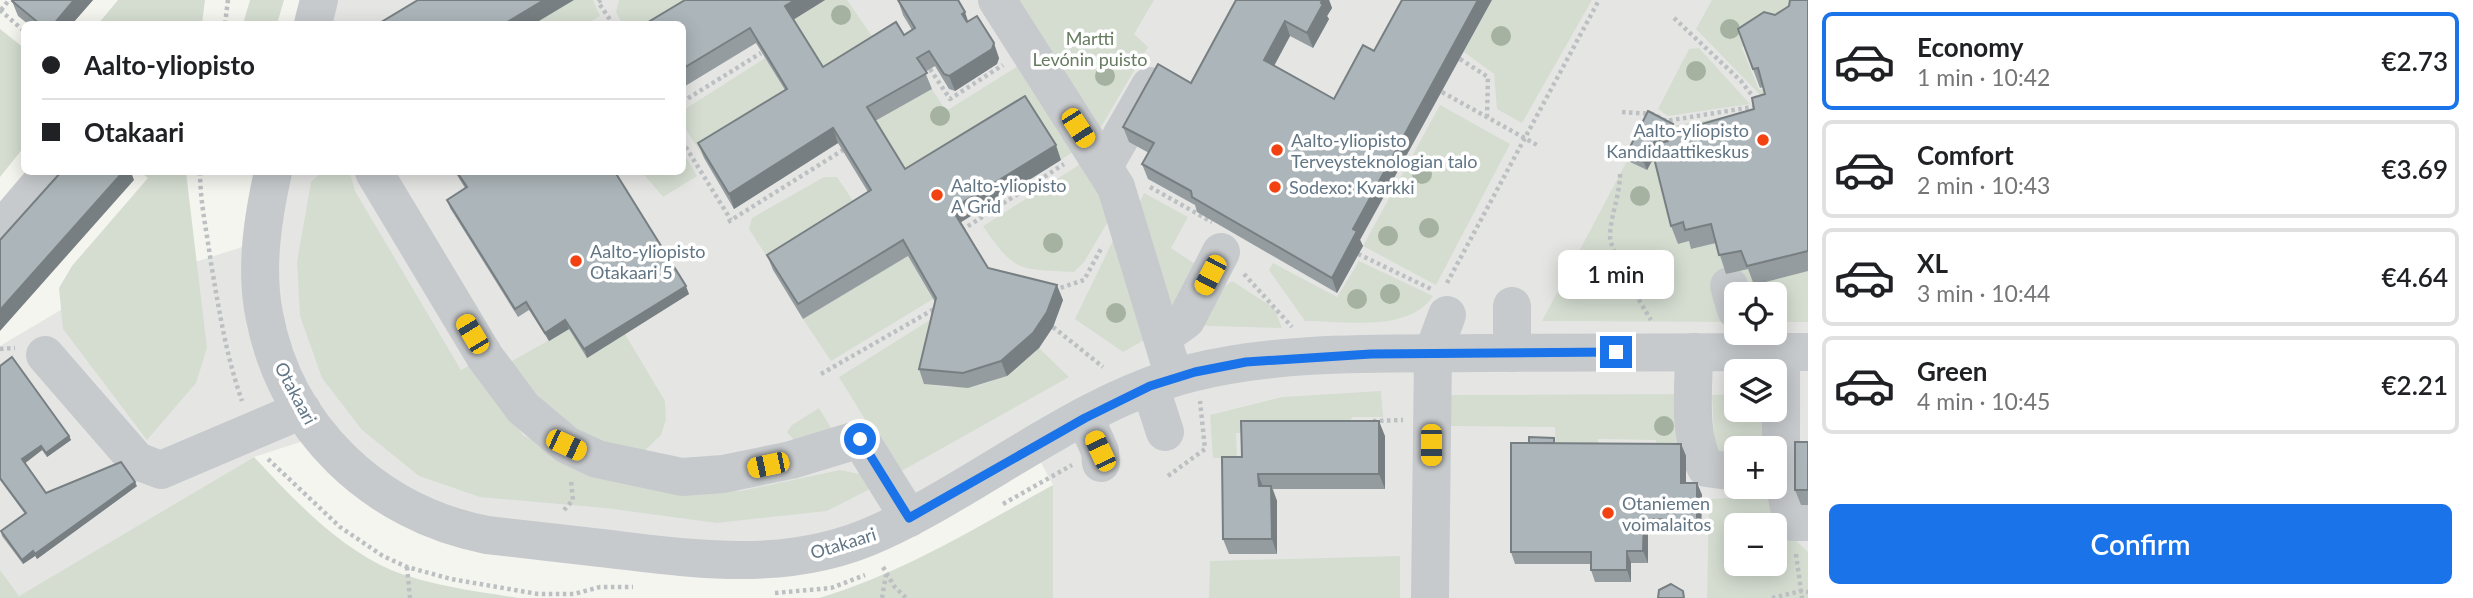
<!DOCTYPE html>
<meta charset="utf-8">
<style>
body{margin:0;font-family:Lato,sans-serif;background:#f2f2f2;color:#202124;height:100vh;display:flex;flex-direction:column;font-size:26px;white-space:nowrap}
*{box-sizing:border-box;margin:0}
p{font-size:23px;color:#757577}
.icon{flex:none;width:38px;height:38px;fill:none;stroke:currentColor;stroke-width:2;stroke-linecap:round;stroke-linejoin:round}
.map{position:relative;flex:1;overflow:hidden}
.drawer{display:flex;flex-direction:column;background:#fff;width:665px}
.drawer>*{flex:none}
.guide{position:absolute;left:21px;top:21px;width:665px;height:154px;border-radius:10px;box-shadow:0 4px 18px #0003;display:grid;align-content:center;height:154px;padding:0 21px;background:#fff}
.fabs{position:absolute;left:1724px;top:282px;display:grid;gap:14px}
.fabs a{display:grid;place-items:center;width:63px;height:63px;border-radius:10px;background:#fff;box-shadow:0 4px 18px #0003;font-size:35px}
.end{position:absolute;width:32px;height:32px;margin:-16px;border:9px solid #1a73e8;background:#fff;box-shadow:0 0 0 4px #fff}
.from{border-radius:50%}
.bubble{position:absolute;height:49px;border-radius:10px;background:#fff;box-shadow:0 4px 18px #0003;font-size:23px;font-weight:600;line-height:49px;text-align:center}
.car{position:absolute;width:21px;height:42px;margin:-21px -10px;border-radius:9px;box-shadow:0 0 5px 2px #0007;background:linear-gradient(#f5c518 24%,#345 0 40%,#f5c518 0 76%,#345 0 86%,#f5c518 0)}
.guide b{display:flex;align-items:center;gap:24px;height:66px;font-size:26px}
.guide b+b{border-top:2px solid #e0e0e0}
.guide i{width:18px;height:18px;background:#202124}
ul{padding:12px 0 0;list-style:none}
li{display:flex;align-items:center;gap:21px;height:98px;margin:0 14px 10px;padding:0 7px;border:4px solid #e0e0e0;border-radius:10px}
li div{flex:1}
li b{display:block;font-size:26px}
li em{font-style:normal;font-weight:600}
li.on{border-color:#1a73e8}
li>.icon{width:63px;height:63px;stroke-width:1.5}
.cta{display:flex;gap:14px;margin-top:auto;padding:14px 21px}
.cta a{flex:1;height:80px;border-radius:10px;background:#1a73e8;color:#fff;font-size:28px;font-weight:600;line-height:80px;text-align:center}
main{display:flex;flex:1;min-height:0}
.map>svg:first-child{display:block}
</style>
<main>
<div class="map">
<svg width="1808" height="598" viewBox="0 0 1808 598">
<rect width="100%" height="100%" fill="#f5f5f0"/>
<path fill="#e5e6e4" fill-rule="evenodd" d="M317,0h1491v598h-755v-113l-21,-39 -193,102 -352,-13 -168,-99 -65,21 -236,140 -18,-27v-224l79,-47 182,-58 12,-69h409v-148h-371zM1736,294h38v38h-38zM1736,371h38v39h-38zM1736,448h38v38h-38zM1736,525h38v39h-38z"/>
<g fill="#d5ddd1" fill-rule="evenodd">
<path d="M118,0h87l-3,24h-104z"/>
<path d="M250,0h34l-7,24h-34z"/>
<path d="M574,0h19l7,16 -14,8h-52z"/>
<path d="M619,0h91l-35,24h-53l-6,-12z"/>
<path d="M825,0h22l34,49 -53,33 -37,-61z"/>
<path d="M1006,0h148l-20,34 14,13 -47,80 -6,4z"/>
<path d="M1492,0h100l-70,123 -25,-14 -3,-35 -30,-22z"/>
<path d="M1712,0h84l-2,13 -48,28 -4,7 17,42 7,-1 3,15 -73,-75z"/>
<path d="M0,29l24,19v99l-24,30z"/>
<path d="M1699,48l51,56 -82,12 -10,-7 31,-60z"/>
<path d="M765,58l28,46 -89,54 -21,-33 2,-16z"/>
<path d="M1021,64l56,85 -16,11 -31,-49 -120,73 -38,-62 60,-33 14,22z"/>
<path d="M1440,105l70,39 -74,141 -73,-39z"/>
<path d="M1754,112l-77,132 13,-3 2,8 26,-7 30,27 60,2v51h-33l-1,-28h-38v28l-194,-1 85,-160 20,9 19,-43z"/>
<path d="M683,152l14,24 -34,21 -21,-25h40z"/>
<path d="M1085,161l27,54 -28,47 -10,10c-56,-3 -59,1 -91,-46z"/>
<path d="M141,172h45l21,176 -11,35 -49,57 -84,-111 -4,-41 13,-22 76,-88z"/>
<path d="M322,172l28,1 5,18 106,179 11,-6 51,71 41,23 61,25 116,8 99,-21 25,5 5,14 -43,22 -110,12 -112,-15 -125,-11 -61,-21 -57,-46 -40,-52 -22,-62 -3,-54 14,-80z"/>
<path d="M824,177h13l21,31 -86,57 -23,-36 3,-11z"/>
<path d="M1144,193l44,24 -17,31 33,22 -33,39 -33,-103z"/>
<path d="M1119,228l27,111 -23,13 -48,-33z"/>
<path d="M908,256l25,43 -102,62 -28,-42z"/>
<path d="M1359,261l74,35c-24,37 -89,25 -128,25l-36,-51 4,-7 64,34z"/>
<path d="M1232,281l42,27 8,20 -74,-2 -13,-4 16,-26z"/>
<path d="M941,313l-16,71c50,9 78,-1 114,-36l30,29 -171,96 -59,-96z"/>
<path d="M569,329l18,29 38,-24 40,67 1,19 -5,15 -18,17 -37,2 -103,-88z"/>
<path d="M1381,391l2,26h-31l-5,15 -111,1 1,25h-24l-3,-43 72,-18z"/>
<path d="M1684,394v54h-27l-1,-8 -58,-1 -1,17 -41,-1 -1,-28 -103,-1 -5,-3v-28z"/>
<path d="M1736,394v16h30l-2,36 -28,2v4h-6l-1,4 -14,-7 -3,-54z"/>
<path d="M819,408l12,20 -1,7 -34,8 -9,-11 5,-7z"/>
<path d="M254,457c40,43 83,89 137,113 39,16 86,21 127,28h-518v-28l19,26z"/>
<path d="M1053,485v113h-234c84,-25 158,-71 234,-113z"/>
<path d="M1772,496l9,30 27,26v46h-101l2,-99zM1736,525h38v39h-38z"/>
<path d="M1400,556v42h-191l1,-37z"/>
</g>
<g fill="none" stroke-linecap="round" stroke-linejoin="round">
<g stroke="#bdc0c2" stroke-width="4.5" stroke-dasharray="3.5 3.5" stroke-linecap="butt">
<path d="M601,0l-3,2 15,22"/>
<path d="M0,10l24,21"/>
<path d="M1,10l8,-10"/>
<path d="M1674,18l67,63 16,21"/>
<path d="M225,24l3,-24"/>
<path d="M1460,59l28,18 -1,41"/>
<path d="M930,69l20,30 53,-34"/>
<path d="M1442,92l95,53"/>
<path d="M682,102l79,-49"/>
<path d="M1622,112l31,2 13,7 92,-15"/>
<path d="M682,141l49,79"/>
<path d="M200,172c0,30 7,61 11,91 8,47 15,92 31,138"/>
<path d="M1620,174c0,21 -9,40 -10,61 -1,16 31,69 41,85"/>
<path d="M1150,187l62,35"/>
<path d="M728,222l115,-72"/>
<path d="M962,230l102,-66"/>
<path d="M1358,254l73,35"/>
<path d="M1244,274l48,53"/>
<path d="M1447,283l152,-283"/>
<path d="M1054,290l30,-10 18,-33"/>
<path d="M1053,327l50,40"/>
<path d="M0,349l15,-1"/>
<path d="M821,374l115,-66"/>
<path d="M1373,421l30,-1"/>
<path d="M268,459l72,68 43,29 24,11 44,12 87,15h36l26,-7h33"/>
<path d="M1168,476l37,-27 -5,-48"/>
<path d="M1003,504l69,-39"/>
<path d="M564,510l9,-10 -2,-19"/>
<path d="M1796,554l6,44"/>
<path d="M407,567l3,31"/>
<path d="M883,567l11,19 12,12"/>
<path d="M775,593l56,-5 34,-13"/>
<path d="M882,598l4,-23"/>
<path d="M1772,598l29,-7 7,1"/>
</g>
<g stroke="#c7cacd" stroke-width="38">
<path d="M997,0l119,187 58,190"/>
<path d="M313,24l6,-24"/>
<path d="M1104,166l46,-80"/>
<path d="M273,172c-10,45 -18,95 -9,142 21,114 110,199 223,221 41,5 82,9 123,14 92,11 182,24 270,-17 101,-46 202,-132 311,-159 92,-23 193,-19 287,-20 110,0 220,-1 330,-1"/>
<path d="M374,172l111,185 38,51 44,37 30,14 85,18 41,-3 68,-14 69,-21 49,79"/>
<path d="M0,231l50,-59"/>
<path d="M1729,286l7,24"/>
<path d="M1164,336l22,-16 35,-68"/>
<path d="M1694,352c0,37 -7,83 12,116l30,4"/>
<path d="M1781,352v116l11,54h16"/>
<path d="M1512,353v-47"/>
<path d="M45,355l92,106 24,9 141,-60"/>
<path d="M1150,386l15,46"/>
<path d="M1085,418l15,33 1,12"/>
<path d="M1430,598l3,-245 14,-38"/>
</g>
</g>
<g fill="#a6b2a1">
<circle cx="841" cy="15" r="10"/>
<circle cx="1730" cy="29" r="10"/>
<circle cx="1501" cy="36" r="10"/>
<circle cx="1696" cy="71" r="10"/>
<circle cx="1105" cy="76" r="10"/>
<circle cx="940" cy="116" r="10"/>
<circle cx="1422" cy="174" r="10"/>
<circle cx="1640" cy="196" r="10"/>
<circle cx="1429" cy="228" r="10"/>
<circle cx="1388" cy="236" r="10"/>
<circle cx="1053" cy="243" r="10"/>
<circle cx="1390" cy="294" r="10"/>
<circle cx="1357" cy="299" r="10"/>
<circle cx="1116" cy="313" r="10"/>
<circle cx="1664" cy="426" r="10"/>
</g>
<g fill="#949c9f">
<path d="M93,0l-21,24h-44l-10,-8 -6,-15z"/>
<path d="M685,0h140l-32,20 30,47 81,-32 8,-5 -9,-15 -5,-15 70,22 31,36 -2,6 -42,27 -6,-2 -14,-23 -10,6 7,17 -57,32 30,48 156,-9 -100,62 27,46 75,32 -10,27 -14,21 -32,28 -39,12 -44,-4 -5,-15 16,-67 -27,-46 -105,63 -30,-49 -6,-15 101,-63 -30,-49 -104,66 -30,-51 -6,-15 87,-53 -29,-47 -74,45v-64z"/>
<path d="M1236,0h93l3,8 -5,8 2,3 -16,29 -23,-12 -16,30 89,180 -26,47 -140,-81 -2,-7 -47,-26 -6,-15 7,-11 -20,-11 -6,-15 68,-44z"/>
<path d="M1808,0v271l-54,14 -6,-16 -22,5 -10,-31 -25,6 -2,-8 -11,3 -7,-18 -17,-68 -7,12 -17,-8 -3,-9 46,-29 3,7 78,-22 11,-15 -2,-7 -3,1 -22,-59 37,-14z"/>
<path d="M455,172h160l74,122 -102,64 -18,-29 -20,12 -20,-31 -11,7 -68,-109 -3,-8 18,-12z"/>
<path d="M0,366l69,70 2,4 -24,17 -5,-7 -17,13 21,30 91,-7 -100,73 -2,-3 -12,8 -21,-28 -1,-5 24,-17 -25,-34z"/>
<path d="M1385,436v53h-112l4,12v53h-48l-6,-15 19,-82z"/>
<path d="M1808,442v63h-7l-6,-15z"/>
<path d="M1556,443l125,1 5,12v27h11l5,12 -1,37 -53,-1v32h-17v19h-36l-4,-12v-6h-76l-4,-12z"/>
</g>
<g fill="#787f82">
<path d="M74,0h19l-21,24h-18z"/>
<path d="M544,0h30l-40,24h-30z"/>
<path d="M795,0h30l-34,21 -6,-15z"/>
<path d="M1322,0h7l3,8 -5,8 2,3 -16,29 -6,-15z"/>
<path d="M1478,0h14l-132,240 3,6 -26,47 -5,-15 21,-49z"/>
<path d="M965,12l5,15 -8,-13z"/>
<path d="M1285,21l5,15 -21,39 -5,-15z"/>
<path d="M994,43l5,15 -2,6 -42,27 -6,-15z"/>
<path d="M1673,124l3,8 -7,14 -3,-8z"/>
<path d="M833,128l5,15 -104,66 -5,-15z"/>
<path d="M1658,134l3,9 -14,27 -3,-8z"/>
<path d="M1056,145l5,15 -103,64 -6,-15z"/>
<path d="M123,172h8l3,8 -134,151v-21z"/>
<path d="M1057,285l6,15 -10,27 -14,21 -32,28 -6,-15z"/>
<path d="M686,286l3,8 -102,64 -3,-9z"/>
<path d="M565,320l4,9 -20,12 -4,-8z"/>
<path d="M1379,421l6,15v53l-6,-15z"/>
<path d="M69,436l2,4 -24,17 -1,-4z"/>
<path d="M1681,444l5,12v39l-5,-12z"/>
<path d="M41,446l1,4 -18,14 -2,-5z"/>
<path d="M1258,474l6,15 -5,-3z"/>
<path d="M135,482l2,4 -100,73 -2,-5z"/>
<path d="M1697,483l5,12 -1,37 -4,-12z"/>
<path d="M1271,486l6,15v53l-5,-15z"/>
<path d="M1644,519l4,12v32l-5,-12z"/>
<path d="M33,551l2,5 -12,8 -1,-4z"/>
<path d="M1627,551l4,12v19l-4,-12z"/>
</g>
<g fill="#acb5b9" stroke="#787f82" stroke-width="2">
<path d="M13,0h61l-20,24h-14l-28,-23z"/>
<path d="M418,0h126l-40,24h-126z"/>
<path d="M685,0h110l-10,6 38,61 73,-45 8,13 11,-7 -17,-28h60l7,12 -3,2 5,8 10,-6 17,27 -2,6 -43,27 -5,-2 -15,-23 -12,7 10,15 -60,34 38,62 120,-73 31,49 -104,64 36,59 69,17 -10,27 -14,21 -32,28 -38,12 -44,-4 17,-71 -33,-58 -105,64 -31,-49 104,-65 -38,-62 -104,66 -31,-51 89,-54 -37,-61 -68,41v-45h-37z"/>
<path d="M1236,0h86l-1,3 2,1 -16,29 -22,-12 -21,39 70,39 29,-54 11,6 28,-51h76l-125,229 4,2 -25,47 -140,-81 -1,-6 -49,-27 12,-21 -31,-16 35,-63 33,19z"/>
<path d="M1790,0h18v251l-61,15 -6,-15 -22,4 -8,-31 -26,6 -2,-8 -12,4 -20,-80 17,-5 -1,-7 87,-25 -2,-11 13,-4 -7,-26 -5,1 -15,-40 26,-17 11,3 14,-9z"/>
<path d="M1648,111l25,13 -7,14 -8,-4 -5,11 -2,1v2l-7,14 -17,-9z"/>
<path d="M61,172h62l-123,138v-70z"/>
<path d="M457,172h158l71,114 -102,63 -19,-29 -20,13 -19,-31 -11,7 -68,-109 20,-13z"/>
<path d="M12,357l57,79 -23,17 -5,-7 -19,13 24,34 75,-31 14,20 -100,72 -2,-3 -11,9 -21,-29 25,-18 -26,-35v-112z"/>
<path d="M1241,421h138v53h-121l1,12h12l1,53h-49l-1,-82h20z"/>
<path d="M1529,437l25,1v5h-25z"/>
<rect x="1795" y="442" width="13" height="48"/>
<path d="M1511,443l170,1v39h16v37l-53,-1 -1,32h-16v19h-36v-18h-80z"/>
<path d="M1671,584l12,7 1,7h-26l1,-8z"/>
</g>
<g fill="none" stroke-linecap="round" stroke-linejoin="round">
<path stroke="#1a73e8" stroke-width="9" d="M860,439l49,79 176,-100 65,-32 45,-14 51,-10 125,-8 245,-2"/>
</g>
<g fill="#f34212" stroke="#fff" stroke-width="2.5">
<circle cx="1763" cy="140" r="7"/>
<circle cx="1277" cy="150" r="7"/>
<circle cx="1275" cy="187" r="7"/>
<circle cx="937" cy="195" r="7"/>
<circle cx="576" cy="261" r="7"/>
<circle cx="1608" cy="513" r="7"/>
</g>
<g text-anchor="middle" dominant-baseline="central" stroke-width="7" stroke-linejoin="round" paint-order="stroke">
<g font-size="18" fill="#667b60" stroke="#fff">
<text x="1090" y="38">Martti<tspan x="1090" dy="21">Levónin puisto</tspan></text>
</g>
<g font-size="18" fill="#617584" stroke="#fff" text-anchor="start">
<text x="1749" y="130" text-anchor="end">Aalto-yliopisto<tspan x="1749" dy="21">Kandidaattikeskus</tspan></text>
<text x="1291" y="140">Aalto-yliopisto<tspan x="1291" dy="21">Terveysteknologian talo</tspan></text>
<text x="951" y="185">Aalto-yliopisto<tspan x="951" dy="21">A Grid</tspan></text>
<text x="1289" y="187">Sodexo: Kvarkki</text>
<text x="590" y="251">Aalto-yliopisto<tspan x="590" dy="21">Otakaari 5</tspan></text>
<text x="1622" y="503">Otaniemen<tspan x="1622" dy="21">voimalaitos</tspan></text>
</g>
<g font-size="18" fill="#617584" stroke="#fff">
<text transform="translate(296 393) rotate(62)">Otakaari</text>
<text transform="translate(843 543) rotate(-17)">Otakaari</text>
</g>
</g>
</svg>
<div class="fabs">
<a><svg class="icon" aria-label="locate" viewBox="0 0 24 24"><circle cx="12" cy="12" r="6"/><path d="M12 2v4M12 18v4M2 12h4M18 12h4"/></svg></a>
<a><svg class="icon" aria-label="layers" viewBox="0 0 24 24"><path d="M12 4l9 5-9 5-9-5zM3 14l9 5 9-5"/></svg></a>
<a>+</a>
<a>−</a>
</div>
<i class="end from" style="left:860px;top:439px"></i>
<i class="end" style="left:1616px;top:352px"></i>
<div class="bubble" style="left:1558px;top:250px;width:116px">1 min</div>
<i class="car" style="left:1078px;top:128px;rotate:147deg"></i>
<i class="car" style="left:1210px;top:275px;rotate:208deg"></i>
<i class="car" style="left:472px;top:334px;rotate:329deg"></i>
<i class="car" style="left:566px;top:445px;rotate:115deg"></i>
<i class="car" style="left:1431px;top:445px;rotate:180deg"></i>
<i class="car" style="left:1100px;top:451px;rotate:335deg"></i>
<i class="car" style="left:768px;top:465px;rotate:258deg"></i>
<div class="guide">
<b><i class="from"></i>Aalto-yliopisto</b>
<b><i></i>Otakaari</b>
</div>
</div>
<section class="drawer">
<ul>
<li class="on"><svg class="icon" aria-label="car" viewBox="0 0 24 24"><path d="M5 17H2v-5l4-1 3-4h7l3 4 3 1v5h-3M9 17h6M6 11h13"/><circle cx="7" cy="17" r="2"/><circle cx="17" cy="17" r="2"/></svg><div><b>Economy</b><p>1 min · 10:42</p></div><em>€2.73</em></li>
<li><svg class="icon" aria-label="car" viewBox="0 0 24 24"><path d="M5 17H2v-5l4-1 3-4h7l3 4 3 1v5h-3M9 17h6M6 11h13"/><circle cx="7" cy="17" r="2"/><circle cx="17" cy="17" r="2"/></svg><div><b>Comfort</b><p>2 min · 10:43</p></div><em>€3.69</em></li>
<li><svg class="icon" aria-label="car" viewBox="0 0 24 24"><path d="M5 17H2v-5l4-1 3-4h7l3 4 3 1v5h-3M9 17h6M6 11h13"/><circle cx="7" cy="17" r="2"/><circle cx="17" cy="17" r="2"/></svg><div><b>XL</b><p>3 min · 10:44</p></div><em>€4.64</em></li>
<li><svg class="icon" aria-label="car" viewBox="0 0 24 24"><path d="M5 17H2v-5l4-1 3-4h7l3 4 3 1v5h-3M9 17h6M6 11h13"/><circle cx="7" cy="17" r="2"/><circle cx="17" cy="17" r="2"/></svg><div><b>Green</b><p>4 min · 10:45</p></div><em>€2.21</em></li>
</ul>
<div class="cta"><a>Confirm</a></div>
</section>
</main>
